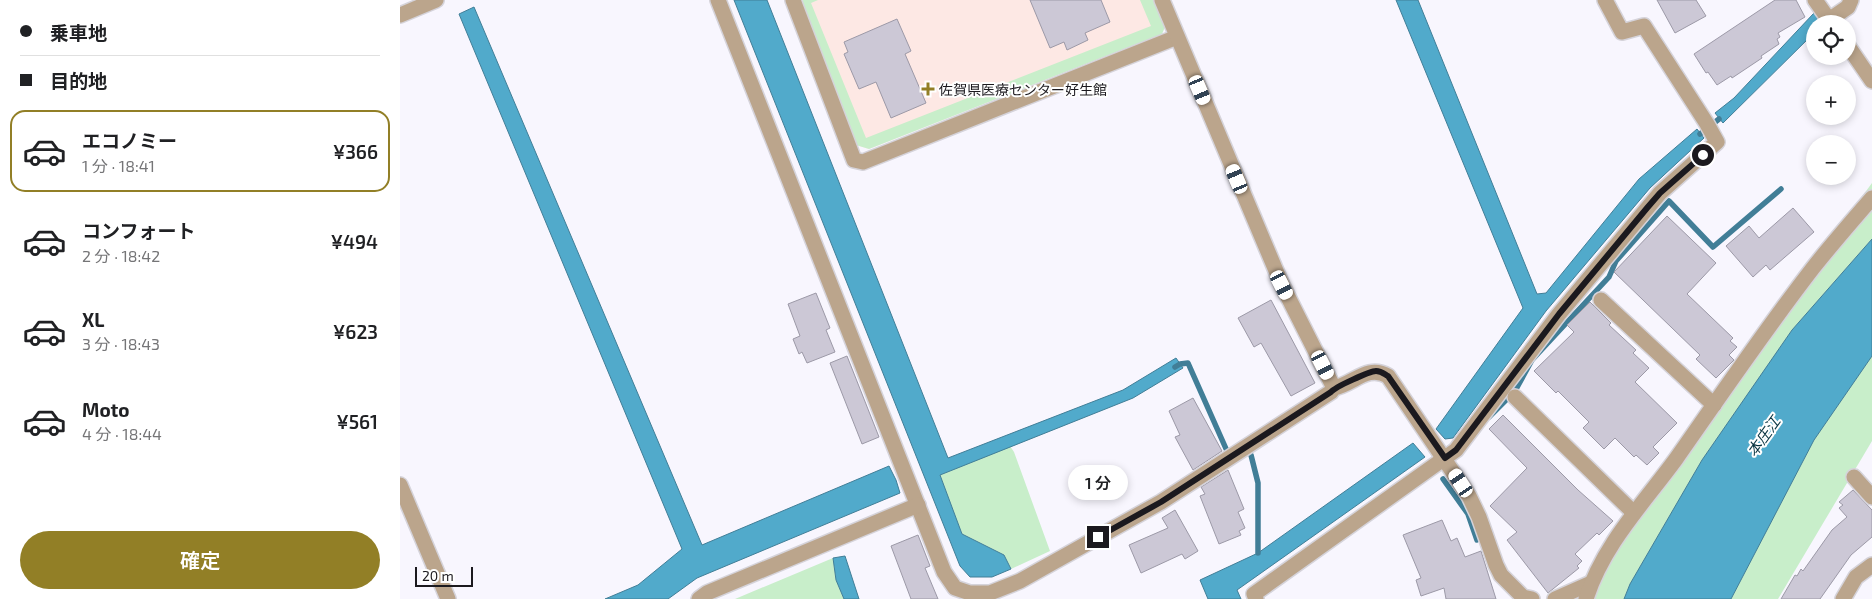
<!DOCTYPE html>
<html lang="ja">
<meta charset="utf-8">
<style>
body{margin:0;font-family:"Exo 2","Noto Sans JP",sans-serif;background:#f2f2f2;color:#202124;height:100vh;display:flex;flex-direction:column;font-size:19px;white-space:nowrap}
*{box-sizing:border-box;margin:0}
p{font-size:16px;color:#757577}
.icon{flex:none;width:28px;height:28px;fill:none;stroke:currentColor;stroke-width:2;stroke-linecap:round;stroke-linejoin:round}
.map{position:relative;flex:1;overflow:hidden}
.drawer{display:flex;flex-direction:column;background:#fff;width:400px}
.drawer>*{flex:none}
.guide{display:grid;align-content:center;height:110px;padding:0 20px;background:#fff}
.tools{position:absolute;left:1406px;top:15px;display:grid;gap:10px}
.tools a{display:grid;place-items:center;width:50px;height:50px;border-radius:50%;background:#fff;box-shadow:0 2px 8px #0003;font-size:25px}
.scale{position:absolute;left:15px;bottom:12px;width:58px;box-sizing:border-box;padding-left:5px;border:2px solid #1b191e;border-top:0;font-size:14px;line-height:18px;white-space:nowrap;color:#1b191e;-webkit-text-stroke:4px #fff;paint-order:stroke}
.end{position:absolute;width:22px;height:22px;margin:-11px;border:6px solid #1b191e;background:#fff;box-shadow:0 0 0 2px #fff}
.from{border-radius:50%}
.bubble{position:absolute;height:35px;border-radius:18px;background:#fff;box-shadow:0 2px 8px #0003;font-size:16px;font-weight:600;line-height:35px;text-align:center}
.car{position:absolute;width:15px;height:30px;margin:-15px -8px;border-radius:6px;box-shadow:0 0 4px 1px #0007;background:linear-gradient(#fff 24%,#345 0 40%,#fff 0 76%,#345 0 86%,#fff 0)}
.guide b{display:flex;align-items:center;gap:18px;height:48px;font-size:19px}
.guide b+b{border-top:1px solid #e0e0e0}
.guide i{width:12px;height:12px;background:#202124}
ul{padding:0;list-style:none}
li{display:flex;align-items:center;gap:15px;height:82px;margin:0 10px 8px;padding:0 10px;border:2px solid transparent;border-radius:15px}
li div{flex:1}
li b{display:block;font-size:19px}
li em{font-style:normal;font-weight:600}
li.current{border-color:#927f26}
li>.icon{width:45px;height:45px;stroke-width:1.5}
.action{display:flex;gap:10px;margin-top:auto;padding:10px 20px}
.action a{flex:1;height:58px;border-radius:30px;background:#927f26;color:#fff;font-size:20px;font-weight:600;line-height:58px;text-align:center}
main{display:flex;flex:1;min-height:0}
.map>svg:first-child{display:block}
</style>
<main>
<section class="drawer">
<div class="guide">
<b><i class="from"></i>乗車地</b>
<b><i></i>目的地</b>
</div>
<ul>
<li class="current"><svg class="icon" aria-label="car" viewBox="0 0 24 24"><path d="M5 17H2v-5l4-1 3-4h7l3 4 3 1v5h-3M9 17h6M6 11h13"/><circle cx="7" cy="17" r="2"/><circle cx="17" cy="17" r="2"/></svg><div><b>エコノミー</b><p>1 分 · 18:41</p></div><em>¥366</em></li>
<li><svg class="icon" aria-label="car" viewBox="0 0 24 24"><path d="M5 17H2v-5l4-1 3-4h7l3 4 3 1v5h-3M9 17h6M6 11h13"/><circle cx="7" cy="17" r="2"/><circle cx="17" cy="17" r="2"/></svg><div><b>コンフォート</b><p>2 分 · 18:42</p></div><em>¥494</em></li>
<li><svg class="icon" aria-label="car" viewBox="0 0 24 24"><path d="M5 17H2v-5l4-1 3-4h7l3 4 3 1v5h-3M9 17h6M6 11h13"/><circle cx="7" cy="17" r="2"/><circle cx="17" cy="17" r="2"/></svg><div><b>XL</b><p>3 分 · 18:43</p></div><em>¥623</em></li>
<li><svg class="icon" aria-label="car" viewBox="0 0 24 24"><path d="M5 17H2v-5l4-1 3-4h7l3 4 3 1v5h-3M9 17h6M6 11h13"/><circle cx="7" cy="17" r="2"/><circle cx="17" cy="17" r="2"/></svg><div><b>Moto</b><p>4 分 · 18:44</p></div><em>¥561</em></li>
</ul>
<div class="action"><a>確定</a></div>
</section>
<div class="map">
<svg width="1472" height="599" viewBox="0 0 1472 599">
<rect width="100%" height="100%" fill="#f8f6fe"/>
<path fill="#fde8e4" d="M403,0h351l8,34 -293,115 -13,-4z"/>
<g fill="#c8eeca">
<path d="M403,0h15l-7,3 55,135 285,-112 -11,-26h14l11,27 -3,7 -293,115 -13,-4 -55,-140z"/>
<path d="M1472,183v56l-80,91 -90,130 -72,124 -6,15h-44l11,-34z"/>
<path d="M1472,356v85l-94,158h-47l83,-159z"/>
<path d="M610,446l4,6 36,99 -39,18 -7,-14 -42,-21 -22,-59z"/>
<path d="M433,558l3,22 8,19h-109z"/>
</g>
<g fill="#51aacb" stroke="#417e97">
<path d="M334,0h33l181,458 175,-68 53,-32 7,10 -50,30 -193,77 22,59 42,21 7,14 -19,8h-22l-10,-11z"/>
<path d="M996,0h22l119,294 9,-1 93,-114 58,-50 7,9 -54,50 -104,123 -93,127 -8,1 -9,-10 87,-121z"/>
<path d="M74,7l228,538 187,-79 7,14 4,13 -203,85 -29,21h-63l33,-14 44,-36 -223,-535z"/>
<path d="M1414,13l3,4 2,7h-4v8l-92,91 -8,-10 19,-15z"/>
<path d="M1472,239v117l-58,84 -83,159h-107l6,-15 72,-124 90,-130z"/>
<path d="M1013,443l12,14 -188,133 4,9h-33l-8,-19 58,-27z"/>
<path d="M445,556l14,43h-15l-8,-19 -3,-22z"/>
</g>
<g fill="none" stroke-linecap="round" stroke-linejoin="round">
<g stroke="#417e97" stroke-width="5.5">
<path d="M1300,134l19,-15"/>
<path d="M775,367l5,-3 8,-1 39,88"/>
<path d="M1089,417l26,-26 17,-31 77,-83 7,-16 53,-60 44,46 68,-58"/>
<path d="M851,455l7,28v70"/>
<path d="M1043,479l25,35 9,26"/>
</g>
</g>
<g fill="#ccc8d6" stroke="#9c99a7">
<path d="M630,0h71l9,22 -25,11 3,7 -21,10 -3,-8 -14,6z"/>
<path d="M1257,0h39l10,16 -31,17z"/>
<path d="M1375,0h21l9,17 -27,16 2,4 -3,2 2,5 -18,12 1,2 -30,20 -1,-2 -14,9 -9,-13 -2,1 -12,-19z"/>
<path d="M497,19l14,32 -6,3 21,49 -35,15 -15,-36 -17,7 -15,-35 4,-2 -4,-10z"/>
<path d="M1393,208l21,24 -44,38 -4,-5 -13,12 -27,-31 23,-20 10,12z"/>
<path d="M1267,216l49,47 -29,31 46,44 -3,3 7,6 -8,8 5,5 -18,18 -20,-19 4,-4 -86,-83z"/>
<path d="M416,293l14,35 -4,2 9,22 -28,11 -5,-11 -3,2 -6,-15 7,-3 -12,-32z"/>
<path d="M871,300l44,83 -24,13 -30,-53 -7,4 -16,-29z"/>
<path d="M1190,302l21,21 -2,2 27,25 -3,3 16,15 -14,14 42,41 -24,24 6,6 -12,12 -11,-10 -2,2 -19,-19 -11,11 -21,-21 6,-6 -31,-31 -2,2 -22,-22 40,-39 -7,-7z"/>
<path d="M447,356l32,81 -17,7 -32,-81z"/>
<path d="M793,398l29,53 -29,19 -18,-33 5,-2 -11,-24z"/>
<path d="M1103,415l75,75 35,31 -14,14 -2,-2 -22,21 7,7 -5,5 2,2 -31,25 -41,-53 10,-8 -27,-26 37,-38 -38,-39z"/>
<path d="M828,470l16,39 -6,3 7,16 -6,3 2,4 -22,9 -19,-48 5,-2 -4,-7z"/>
<path d="M1453,490l19,20v27l-21,18 -31,44h-39l14,-24 2,1 4,-7 2,2 29,-41 15,-13 -8,-9 4,-3 -4,-3z"/>
<path d="M775,510l23,41 -13,8 -3,-5 -41,19 -12,-28 39,-17 -6,-10z"/>
<path d="M1042,520l9,21 6,-3 8,19 16,-6 15,48h-50l-2,-11 -23,8 -5,-16 5,-2 -18,-43z"/>
<path d="M518,535l12,31 -5,2 13,31h-27l-20,-53z"/>
</g>
<g fill="none" stroke-linecap="round" stroke-linejoin="round">
<defs>
<g id="minor">
<path d="M318,0l226,572 11,16 15,5h20l30,-12 141,-79 170,-110 3,-4c20,-4 33,-24 54,-12l81,120 10,21 17,48 5,10 22,22 9,2"/>
<path d="M393,0l61,160 9,2 314,-125"/>
<path d="M762,0l120,285 52,103"/>
<path d="M1415,0l17,24"/>
<path d="M0,15l36,-15"/>
<path d="M1429,20l19,-13 3,-7"/>
<path d="M1448,46l24,35"/>
<path d="M1201,300l113,105"/>
<path d="M1115,397l119,116"/>
<path d="M1454,477l18,20"/>
<path d="M0,485l48,114"/>
<path d="M299,599l8,-6 211,-88"/>
<path d="M856,599l-2,-5 202,-144 103,-136 101,-121 57,-51 -10,-18 -63,-98 -22,6 -17,-32"/>
<path d="M1155,599l36,-16"/>
<path d="M1186,599c17,-54 57,-95 90,-140 45,-64 89,-129 137,-191 19,-24 39,-47 59,-70"/>
<path d="M1443,599l13,-22 16,-12"/>
</g>
</defs>
<use href="#minor" stroke="#d5d3da" stroke-width="18"/>
<use href="#minor" stroke="#bba58c" stroke-width="15"/>
</g>
<g fill="none" stroke-linecap="round" stroke-linejoin="round">
<path stroke="#1b191e" stroke-width="6" d="M698,537l63,-35 170,-110c4,-5 39,-21 45,-21 5,0 7,2 12,5l57,82 11,-8 103,-136 88,-106 13,-15 43,-38"/>
</g>
<path fill="#927f26" stroke="#fff" stroke-width="2" d="M525.5 81.5h5v5h5v5h-5v5h-5v-5h-5v-5h5z"/>
<g text-anchor="middle" dominant-baseline="central" stroke-width="4" stroke-linejoin="round" paint-order="stroke">
<g font-size="14" fill="#1b191e" stroke="#fff" text-anchor="start">
<text x="539" y="89">佐賀県医療センター好生館</text>
</g>
<g font-size="15" font-style="italic" fill="#083340" stroke="#fff">
<text transform="translate(1363 436) rotate(-54)">本庄江</text>
</g>
</g>
</svg>
<div class="tools">
<a><svg class="icon" aria-label="locate" viewBox="0 0 24 24"><circle cx="12" cy="12" r="6"/><path d="M12 2v4M12 18v4M2 12h4M18 12h4"/></svg></a>
<a>+</a>
<a>−</a>
</div>
<div class="scale">20 m</div>
<i class="end from" style="left:1303px;top:155px"></i>
<i class="end" style="left:698px;top:537px"></i>
<div class="bubble" style="left:668px;top:465px;width:60px">1 分</div>
<i class="car" style="left:800px;top:90px;rotate:157deg"></i>
<i class="car" style="left:837px;top:179px;rotate:337deg"></i>
<i class="car" style="left:882px;top:285px;rotate:153deg"></i>
<i class="car" style="left:923px;top:365px;rotate:153deg"></i>
<i class="car" style="left:1061px;top:483px;rotate:327deg"></i>
</div>
</main>
